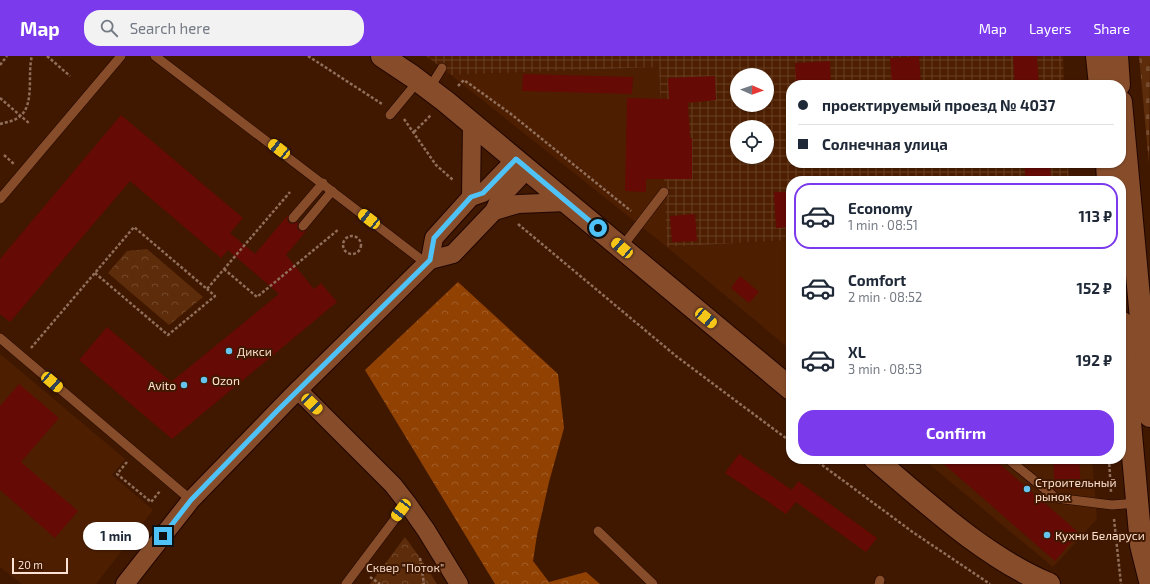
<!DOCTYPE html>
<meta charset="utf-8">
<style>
body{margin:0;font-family:"Exo 2",sans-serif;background:#f2f2f3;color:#1f2937;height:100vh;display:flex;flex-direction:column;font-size:15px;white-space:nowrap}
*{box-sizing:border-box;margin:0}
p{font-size:13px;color:#747a83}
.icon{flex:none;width:22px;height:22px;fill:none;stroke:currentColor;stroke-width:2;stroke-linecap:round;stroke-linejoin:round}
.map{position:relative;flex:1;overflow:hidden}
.details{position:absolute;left:786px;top:120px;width:340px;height:288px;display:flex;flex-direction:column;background:#fff;border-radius:16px;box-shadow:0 1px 3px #0004}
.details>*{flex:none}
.top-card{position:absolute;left:786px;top:24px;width:340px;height:88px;border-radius:16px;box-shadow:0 1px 3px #0004;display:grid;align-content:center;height:88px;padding:0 12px;background:#fff}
.needle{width:26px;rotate:92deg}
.controls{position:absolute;left:730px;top:12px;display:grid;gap:8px}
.controls a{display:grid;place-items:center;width:44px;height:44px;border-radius:50%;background:#fff;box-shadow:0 1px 3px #0004;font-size:20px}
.scale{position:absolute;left:12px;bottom:10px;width:56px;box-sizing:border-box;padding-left:4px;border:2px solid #fde2d3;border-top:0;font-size:11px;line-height:14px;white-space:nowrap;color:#fde2d3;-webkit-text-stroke:3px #401800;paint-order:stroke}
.end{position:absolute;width:18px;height:18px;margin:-9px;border:5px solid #4fc3f7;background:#111;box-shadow:0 0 0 2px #111}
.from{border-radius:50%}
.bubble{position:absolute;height:28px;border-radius:14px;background:#fff;box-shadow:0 1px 3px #0004;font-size:13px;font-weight:700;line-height:28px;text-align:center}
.car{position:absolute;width:12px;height:24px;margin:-12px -6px;border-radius:5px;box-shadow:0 0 3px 1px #0007;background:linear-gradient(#f5c518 24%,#345 0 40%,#f5c518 0 76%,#345 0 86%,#f5c518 0)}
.top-card b{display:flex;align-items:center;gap:14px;height:38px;font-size:15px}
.top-card b+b{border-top:1px solid #e0e1e3}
.top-card i{width:10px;height:10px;background:#1f2937}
ul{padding:7px 0 0;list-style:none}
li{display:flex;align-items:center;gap:12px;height:66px;margin:0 8px 6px;padding:0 4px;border:2px solid transparent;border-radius:16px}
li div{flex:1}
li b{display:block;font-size:15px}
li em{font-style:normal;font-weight:700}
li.active{border-color:#7c3aed}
li>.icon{width:36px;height:36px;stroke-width:1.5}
.action{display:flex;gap:8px;margin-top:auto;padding:8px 12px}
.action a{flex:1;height:46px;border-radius:16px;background:#7c3aed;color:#fff;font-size:16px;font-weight:700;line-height:46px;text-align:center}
header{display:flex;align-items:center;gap:24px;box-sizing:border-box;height:56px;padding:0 20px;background:#7c3aed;color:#fff}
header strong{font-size:19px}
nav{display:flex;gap:22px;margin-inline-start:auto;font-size:14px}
.search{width:280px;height:36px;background:#f2f2f3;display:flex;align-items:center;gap:10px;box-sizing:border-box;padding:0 14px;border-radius:16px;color:#747a83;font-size:15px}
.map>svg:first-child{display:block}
</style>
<header>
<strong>Map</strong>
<div class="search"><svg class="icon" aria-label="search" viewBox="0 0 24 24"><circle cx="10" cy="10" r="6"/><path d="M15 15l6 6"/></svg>Search here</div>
<nav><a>Map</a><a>Layers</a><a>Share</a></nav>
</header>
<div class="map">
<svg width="1150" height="528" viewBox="0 0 1150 528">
<defs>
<pattern id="industrial-grid" width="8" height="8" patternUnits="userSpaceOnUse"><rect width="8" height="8" fill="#4d1f00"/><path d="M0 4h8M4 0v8" fill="none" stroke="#683f24"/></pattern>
<pattern id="forest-crowns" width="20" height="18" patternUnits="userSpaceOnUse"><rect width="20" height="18" fill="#914203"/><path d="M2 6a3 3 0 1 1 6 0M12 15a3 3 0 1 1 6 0" fill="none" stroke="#a15d27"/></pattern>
<pattern id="cemetery-stones" width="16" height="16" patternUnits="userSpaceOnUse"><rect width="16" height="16" fill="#5d2c0a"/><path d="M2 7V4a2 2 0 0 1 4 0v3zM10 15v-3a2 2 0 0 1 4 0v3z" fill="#754a2d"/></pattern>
<pattern id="park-crowns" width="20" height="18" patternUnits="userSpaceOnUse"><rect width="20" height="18" fill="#5d2c0a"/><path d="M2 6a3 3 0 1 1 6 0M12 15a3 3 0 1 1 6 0" fill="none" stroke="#754a2d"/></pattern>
</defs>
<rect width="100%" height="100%" fill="#401800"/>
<g fill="#4d1f00">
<path d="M659,11l8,180 124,-7v110l-124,-103 -216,-172z"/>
<path d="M0,298l125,105 -13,16 41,35 -57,74h-74l-22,-17z"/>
<path d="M923,403h169l5,60 -44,48z"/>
</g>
<path fill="url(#industrial-grid)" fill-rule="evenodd" d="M426,0h637l1,29h-273v78h277l1,18h-278v59l-124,7 -8,-180 -208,8zM737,19h30v30h-30zM737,71h30v30h-30z"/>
<path fill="url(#forest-crowns)" d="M458,226l100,92 6,54 -15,54 -12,53 -4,26 16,21 37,-10 14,12h-105l-130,-214z"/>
<path fill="url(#cemetery-stones)" d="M1139,0h11l-1,108z"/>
<g fill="url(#park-crowns)">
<path d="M147,193l56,48 -34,28 -61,-52 19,-22z"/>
<path d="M405,481l18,25 14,22h-67z"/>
</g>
<g fill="#650a04">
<path d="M919,0l2,29h-29l-2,-27z"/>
<path d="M1013,0h24l2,29h-24z"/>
<path d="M830,5l1,24h-35l-1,-22z"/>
<path d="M523,18l110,3 -1,17 -110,-3z"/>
<path d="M715,20l1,24 -28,3 2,35h2v41h-46v13l-21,-1 2,-93 42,1 -1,-21z"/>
<path d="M121,59l122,103 -13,15 25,21 33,-39 -1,5 2,3 3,1 6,-2 -1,6 3,3 2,1 5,-2 -21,25 28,34 7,-6 16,19 -165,137 -93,-79 28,-33 64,55 108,-88 -51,-44 -7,8 -91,-77 -120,141 -10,-8v-55z"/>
<path d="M1024,107h26l1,18h-25z"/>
<path d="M774,136h17v35l-15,1z"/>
<path d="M695,158l2,27 -25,1 -2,-26z"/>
<path d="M740,220l19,16 -10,11 -18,-15z"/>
<path d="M19,328l40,34 -38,44 57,49 -23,27 -55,-48v-84z"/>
<path d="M739,398l53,36 6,-9 79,57 -11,14 -70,-50 -10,12 -61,-41z"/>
<path d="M938,403h56l85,74 -24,28z"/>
<path d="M1053,403h26l2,30h-26z"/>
</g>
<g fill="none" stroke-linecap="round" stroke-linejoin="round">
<defs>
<g id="lane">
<path d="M155,0l272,208"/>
<path d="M429,33l13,-21"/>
<path d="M390,59l29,-35"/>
<path d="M0,143l121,-143"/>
<path d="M293,162l30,-35"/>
<path d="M303,170l29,-35"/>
<path d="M622,191l42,-55"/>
<path d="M0,282l191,162"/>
<path d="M1008,403l48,39 56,7 25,-2"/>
<path d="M598,475l55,53"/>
<path d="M346,528l61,-81"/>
<path d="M879,528l1,-4"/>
</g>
<g id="street">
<path d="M471,141l1,-74"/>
<path d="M494,155l24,-7 49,-2"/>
<path d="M430,204l4,-22 37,-41 12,-4 33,-34"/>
<path d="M430,204l23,-6 41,-43 6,-13 27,-29"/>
<path d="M298,334l95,95 14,18 19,27 33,54"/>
<path d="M125,528l66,-84 101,-104 138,-136"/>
</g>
<g id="secondary">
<path d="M382,0l30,20 33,25 346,288"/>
<path d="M1097,0l3,29"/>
<path d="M1117,0l2,29"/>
<path d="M1121,46l29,314"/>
<path d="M1107,107l1,18"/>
<path d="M1121,266l20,223 9,36"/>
<path d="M875,403c52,44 111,99 174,125"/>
</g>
</defs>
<use href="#lane" stroke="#1f0500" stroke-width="10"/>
<use href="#street" stroke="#1f0500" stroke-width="20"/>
<use href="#secondary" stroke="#1f0500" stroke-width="24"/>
<g stroke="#916e5a" stroke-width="2.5" stroke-dasharray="3 2" stroke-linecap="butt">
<path d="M47,0l23,20"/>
<path d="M308,0l74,48"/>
<path d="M0,9l7,-9"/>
<path d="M458,30l6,-6 47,34 120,97"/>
<path d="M0,42l30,26"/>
<path d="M404,63l32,46 17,15"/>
<path d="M0,68c7,-2 15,-3 20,-8 15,-11 7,-43 12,-60"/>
<path d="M414,76l17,-17"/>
<path d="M4,99l10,9"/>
<path d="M518,168l158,132 115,86"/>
<circle cx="352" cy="189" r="9"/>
<path d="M224,213l33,28 82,-68"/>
<path d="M95,217l73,62 47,-39 -8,-7"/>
<path d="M31,292l103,-121 73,62 83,-97"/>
<path d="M814,403l100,74 76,51"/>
<path d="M1109,403l2,33"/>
<path d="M127,406l-10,12 34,28 9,-11"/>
<path d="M1114,463l7,65"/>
<path d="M420,502l4,26"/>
<path d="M370,521l10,7"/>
</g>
<use href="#lane" stroke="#874d2b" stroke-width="9"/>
<use href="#street" stroke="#874d2b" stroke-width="18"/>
<use href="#secondary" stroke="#874d2b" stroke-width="22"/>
</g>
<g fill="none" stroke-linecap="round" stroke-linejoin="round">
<path stroke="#4fc3f7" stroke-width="5" d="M163,480l28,-36 86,-89 153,-151 4,-22 37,-41 12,-4 33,-34 82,69"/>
</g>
<g fill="#66c4ef" stroke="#401800" stroke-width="1.5">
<circle cx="229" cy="295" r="4"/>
<circle cx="204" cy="324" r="4"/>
<circle cx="184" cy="329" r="4"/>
<circle cx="1027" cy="433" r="4"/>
<circle cx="1047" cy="479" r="4"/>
</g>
<g text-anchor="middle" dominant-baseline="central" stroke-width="4" stroke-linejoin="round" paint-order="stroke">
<g font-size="12" fill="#fde2d3" stroke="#401800" text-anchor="start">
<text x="237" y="295">Дикси</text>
<text x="212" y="324">Ozon</text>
<text x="176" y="329" text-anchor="end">Avito</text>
<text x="1035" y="426">Строительный<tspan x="1035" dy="14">рынок</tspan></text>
<text x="1055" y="479">Кухни Беларуси</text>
</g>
<g font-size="12" fill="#efd4c5" stroke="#401800">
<text x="405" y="511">Сквер "Поток"</text>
</g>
</g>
</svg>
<div class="controls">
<a><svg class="needle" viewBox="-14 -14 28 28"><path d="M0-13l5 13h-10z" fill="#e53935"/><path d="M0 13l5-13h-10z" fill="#747a83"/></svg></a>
<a><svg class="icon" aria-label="locate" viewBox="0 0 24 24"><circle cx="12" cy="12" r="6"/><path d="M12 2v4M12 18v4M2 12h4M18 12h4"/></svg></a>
</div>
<div class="scale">20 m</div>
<i class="end from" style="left:598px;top:172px"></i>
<i class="end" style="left:163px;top:480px"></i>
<div class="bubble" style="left:83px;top:466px;width:66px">1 min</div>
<i class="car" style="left:279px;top:93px;rotate:308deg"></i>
<i class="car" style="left:369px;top:163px;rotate:308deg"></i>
<i class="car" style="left:622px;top:192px;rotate:311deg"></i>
<i class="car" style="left:706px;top:262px;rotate:130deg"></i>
<i class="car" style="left:52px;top:326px;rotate:131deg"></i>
<i class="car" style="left:312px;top:348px;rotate:134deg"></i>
<i class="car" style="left:401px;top:454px;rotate:217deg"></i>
<div class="top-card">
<b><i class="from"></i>проектируемый проезд № 4037</b>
<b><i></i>Солнечная улица</b>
</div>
<section class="details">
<ul>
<li class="active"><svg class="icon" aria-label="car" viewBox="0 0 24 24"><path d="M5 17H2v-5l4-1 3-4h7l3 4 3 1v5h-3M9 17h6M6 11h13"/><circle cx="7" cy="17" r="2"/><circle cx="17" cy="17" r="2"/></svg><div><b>Economy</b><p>1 min · 08:51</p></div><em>113 ₽</em></li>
<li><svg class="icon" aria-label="car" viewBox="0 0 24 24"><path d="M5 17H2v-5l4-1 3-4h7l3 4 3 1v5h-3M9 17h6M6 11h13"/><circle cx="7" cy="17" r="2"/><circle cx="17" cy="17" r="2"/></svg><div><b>Comfort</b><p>2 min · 08:52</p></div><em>152 ₽</em></li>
<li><svg class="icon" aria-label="car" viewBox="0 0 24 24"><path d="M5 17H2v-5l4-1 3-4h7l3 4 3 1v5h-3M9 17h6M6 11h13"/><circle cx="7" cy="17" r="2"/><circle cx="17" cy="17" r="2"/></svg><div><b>XL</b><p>3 min · 08:53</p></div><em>192 ₽</em></li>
</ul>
<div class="action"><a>Confirm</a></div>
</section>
</div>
